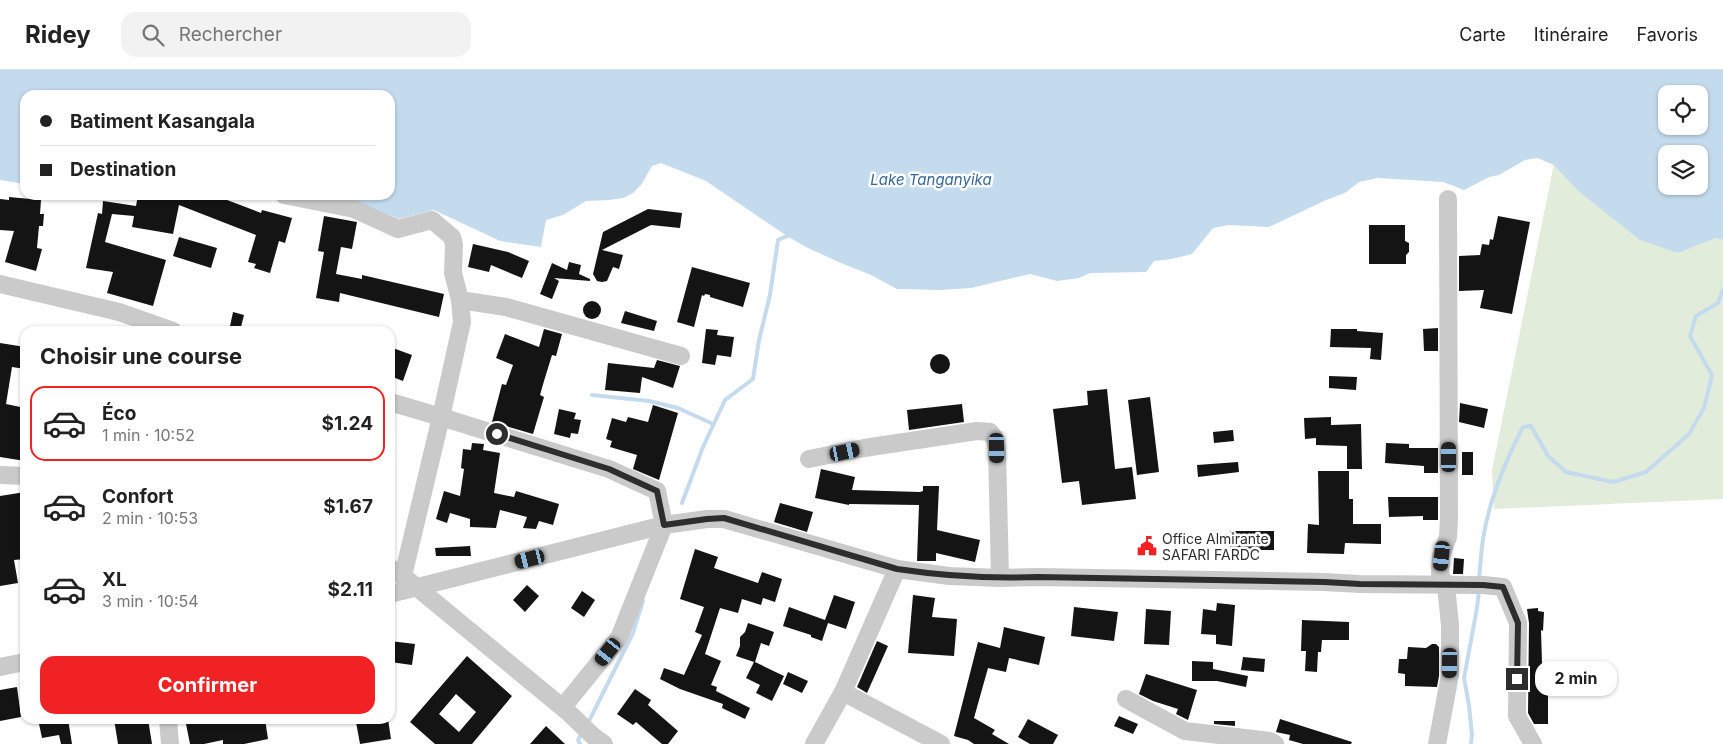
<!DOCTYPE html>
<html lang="fr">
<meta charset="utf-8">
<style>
body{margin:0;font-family:Inter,sans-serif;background:#f2f2f2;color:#222;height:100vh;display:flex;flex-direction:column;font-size:19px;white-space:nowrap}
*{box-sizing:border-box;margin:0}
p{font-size:16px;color:#767676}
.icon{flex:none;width:28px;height:28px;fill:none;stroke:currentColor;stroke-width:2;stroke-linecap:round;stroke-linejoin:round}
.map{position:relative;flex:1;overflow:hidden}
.drawer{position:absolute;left:20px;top:256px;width:375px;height:398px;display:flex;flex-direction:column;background:#fff;border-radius:15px;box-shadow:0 1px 4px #0004}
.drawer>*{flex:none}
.top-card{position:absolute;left:20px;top:20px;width:375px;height:110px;border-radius:15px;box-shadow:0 1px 4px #0004;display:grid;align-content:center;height:110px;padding:0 20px;background:#fff}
.buttons{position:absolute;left:1658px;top:15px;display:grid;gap:10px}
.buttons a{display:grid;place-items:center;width:50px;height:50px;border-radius:10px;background:#fff;box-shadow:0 1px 4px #0004;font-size:25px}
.end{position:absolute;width:22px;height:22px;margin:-11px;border:6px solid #2d2d2d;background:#fff;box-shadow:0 0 0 2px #fff}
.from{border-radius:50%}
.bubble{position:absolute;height:35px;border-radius:15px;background:#fff;box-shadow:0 1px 4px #0004;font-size:16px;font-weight:700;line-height:35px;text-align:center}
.car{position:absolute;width:15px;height:30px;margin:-15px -8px;border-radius:6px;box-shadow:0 0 4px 1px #0007;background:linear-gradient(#222 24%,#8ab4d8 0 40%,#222 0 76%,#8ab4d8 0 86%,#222 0)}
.top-card b{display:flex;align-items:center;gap:18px;height:48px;font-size:19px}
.top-card b+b{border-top:1px solid #e0e0e0}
.top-card i{width:12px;height:12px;background:#222}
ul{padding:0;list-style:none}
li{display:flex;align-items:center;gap:15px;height:75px;margin:0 10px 8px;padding:0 10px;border:2px solid transparent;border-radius:15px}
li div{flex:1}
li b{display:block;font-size:19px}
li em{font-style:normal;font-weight:700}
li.selected{border-color:#f12223}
li>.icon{width:45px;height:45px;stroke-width:1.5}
h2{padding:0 20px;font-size:22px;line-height:60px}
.primary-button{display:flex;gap:10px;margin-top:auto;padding:10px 20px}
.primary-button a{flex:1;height:58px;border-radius:15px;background:#f12223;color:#fff;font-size:20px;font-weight:700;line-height:58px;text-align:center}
header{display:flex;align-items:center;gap:30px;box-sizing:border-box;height:70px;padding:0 25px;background:#fff;border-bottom:1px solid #e0e0e0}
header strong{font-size:24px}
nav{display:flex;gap:28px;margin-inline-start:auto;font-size:18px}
.search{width:350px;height:45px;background:#f2f2f2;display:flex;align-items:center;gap:12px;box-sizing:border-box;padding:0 18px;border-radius:15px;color:#767676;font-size:19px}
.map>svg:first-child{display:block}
</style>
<header>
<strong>Ridey</strong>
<div class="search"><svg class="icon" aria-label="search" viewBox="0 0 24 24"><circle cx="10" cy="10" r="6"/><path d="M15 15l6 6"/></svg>Rechercher</div>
<nav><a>Carte</a><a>Itinéraire</a><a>Favoris</a></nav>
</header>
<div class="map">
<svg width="1723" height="674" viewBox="0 0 1723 674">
<rect width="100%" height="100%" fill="#fff"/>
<path fill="#e2ecda" d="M1554,94l24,27 26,20 74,42 38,-15 7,2v259l-229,10 -2,-39z"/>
<path fill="#c4dbee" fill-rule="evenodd" d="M0,0h1723v170l-7,-2 -38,15 -38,-13 -62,-49 -24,-26 -17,-7 -12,2 -26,15 -10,2 -25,13 -21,-8 -65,-4 -19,4 -14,11 -19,7 -57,27 -40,-2 -16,3 -21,26 -20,5 -18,2 -8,11 -56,1 -11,5 -22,3 -27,-7 -59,14 -30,2 -44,-1 -26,-14 -30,-12 -33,-15 -21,-12 -81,-55 -45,-18 -9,3 -11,19 -8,8 -10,5 -13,2 -24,1 -23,14 -17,5 -5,27 -41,-6 -66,-31 -35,9 -55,-23 -10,-1h56v-100h-365v89l-25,-4zM1666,24h33v32h-33zM1666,84h33v32h-33z"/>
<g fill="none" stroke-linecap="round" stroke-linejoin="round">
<g stroke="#c4dbee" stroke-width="4">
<path d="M592,325l57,6 29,7 35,16"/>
<path d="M682,433l21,-56 22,-47 28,-21 6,-39 11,-45 8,-55 9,-4"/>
<path d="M1479,511c1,-14 2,-28 4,-42 6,-39 22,-77 40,-112l8,-1 17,30 18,16 47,10 33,-10 43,-38 15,-26 8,-33 -22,-39 6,-20 22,-13 5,-14"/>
<path d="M587,655l46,-92 10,-32"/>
<path d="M580,674l-2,-4 4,-7"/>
<path d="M1471,674l1,-9 -3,-30 -5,-27 13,-70 2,-17"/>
</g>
</g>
<g fill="#141414" fill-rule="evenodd">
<path d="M138,125h76l47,18 1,-3 30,8 -7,25 -6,-2 -9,32 -16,-5 2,-4 -8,-2 8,-27 -77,-30 -6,29 -41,-7 2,-11 -22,-2 -7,28 61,18 -13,46 -46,-13 6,-21 -27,-4 12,-55 4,1 1,-13 33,5z"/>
<path d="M9,127l32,3 -1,14h4l-1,12h-4l-2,22 5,1 -6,22 -31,-9 9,-31 -14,-1v-31l9,1z"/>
<path d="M648,139l34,4 -2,15 -29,-3 -49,25 21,5 -4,14 -6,-2 -6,14 -5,1 -5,-1 -4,-7 10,-42z"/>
<path d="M324,146l33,6 -5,27 -11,-2 -5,27 26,5v-4l82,19 -5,23 -99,-24 -1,9 -23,-4 8,-46 -6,-1z"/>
<path d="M1498,146l32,6 -18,92 -32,-6 4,-18 -25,1v-35l21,-1 2,-11 7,1 1,-6 3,1z"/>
<path d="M1369,155h36v16l4,2v9l-3,3v9h-37z"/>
<path d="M179,167l38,11 -6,20 -38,-12z"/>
<path d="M473,174l35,8 21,9 -7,17 -31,-13 -2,7 -21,-5z"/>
<path d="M569,192l12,3 -2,9 11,5v2l-36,-3 5,3 -7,18 -12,-5 12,-31 15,7z"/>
<path d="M692,197l58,16 -7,24 -33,-10v-2l-5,-1 -1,2 -2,-1 -8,32 -17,-5z"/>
<circle cx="592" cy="240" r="9"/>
<path d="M625,241l32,10 -3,10 -33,-8z"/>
<path d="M233,242l11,3 -4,16h-11z"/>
<path d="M1438,258v23h-14l-1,-22z"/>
<path d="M544,259l18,5 -6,22 -4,-1 -8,26 -4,14 4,2 -11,37 -41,-12 10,-38 4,1 7,-20 -17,-7 9,-24 34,13z"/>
<path d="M706,259l12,1 -1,5 17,2 -3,20 -14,-2 -2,10 -13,-2z"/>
<path d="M1331,259h26v2l26,2 -2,27 -11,-1 1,-11 -41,-1z"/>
<path d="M0,273l25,4v22l-13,-2 -6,37 19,4v53l-25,-4z"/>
<path d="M390,277l22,8 -9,26 -13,-5z"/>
<circle cx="940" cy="294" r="10"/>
<path d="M657,290l23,6 -7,22 -31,-11 -2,16 -35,-3 3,-27 46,5z"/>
<path d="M1329,306l28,1 -1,13 -27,-2z"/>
<path d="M1107,319l8,80 17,-2 4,32 -54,6 -3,-24 -17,2 -9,-74 35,-4 -1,-14z"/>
<path d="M1150,327l9,75 -22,3 -9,-75z"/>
<path d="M1460,333l28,6 -4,19 -25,-6z"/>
<path d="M962,334l2,18 -55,8 -2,-20z"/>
<path d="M653,335l25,8 -19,67 -26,-11 4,-14 -27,-8 2,-6 -6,-2 6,-21 14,4 2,-5 20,5z"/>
<path d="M559,339l17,4 -2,6 7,1 -3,14 -7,-1 -1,5 -16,-4z"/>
<path d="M1331,347v8l30,-1 1,45h-15v-23l-31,-1v-7l-11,1 -1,-21z"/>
<path d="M1233,360l1,11 -20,2 -1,-11z"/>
<path d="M472,373l12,1 -1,6 17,3 -6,40 20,4 2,-6 43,13 -6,21 -14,-4 -3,8 -13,-1 4,-11 -27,-7 -4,18 -26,-1v-8l-20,-6 -3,10 -11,-4 8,-28 16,5 4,-27 -3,-1 2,-19 8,1z"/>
<path d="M1386,373l23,1v4h29v25h-14v-7l-39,-3z"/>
<rect x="1462" y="382" width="11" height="23"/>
<path d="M1238,392l1,10 -41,5 -1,-12z"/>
<path d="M821,399l34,8 -3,13 68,2 3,-1v-5h16l-2,44 43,10 -5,22 -39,-9v8h-19l2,-56 -70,-1v1l-34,-7z"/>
<path d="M1318,401h31v28h4v25h28v20l-36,-1 -1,11 -37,-1 1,-29 11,1z"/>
<path d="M25,422v67l-11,1 4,23 -18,3v-90z"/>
<path d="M1388,427h50v23h-15v-4l-34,1z"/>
<path d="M780,433l33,9 -6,20 -33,-10z"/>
<rect x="1230" y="461" width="44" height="19"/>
<path d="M470,476l1,10h-35l-1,-8z"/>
<path d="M695,479l23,8 -4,11 44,15 4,-11 20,7 -7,23 -12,-4 -2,7 -19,-6 -4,14 -18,-5 -15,46 16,7 -10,24 6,2 -1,4 34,17 -5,11 -23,-11 1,-4 -43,-15 -20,-10 4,-11 20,7 18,-40 -7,-3 9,-25 -24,-8z"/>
<path d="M1454,488l10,1 -1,15h-10z"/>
<path d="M527,515l12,11 -14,16 -12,-12z"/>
<path d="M582,521l13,9 -11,17 -13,-9z"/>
<path d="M834,525l21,7 -9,27 -18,-6 -6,18 -11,-4v-2l-28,-9 6,-19 36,13z"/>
<path d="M913,525l22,3 -3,19 25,2 -3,37 -46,-3z"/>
<path d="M1217,533l18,2 -3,41 -16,-2v-9l-15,-1 2,-25 13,2z"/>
<path d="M1074,537l44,5 -4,29 -43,-5z"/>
<path d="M1538,538v3l6,1 -1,19 -2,-1 1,33h6v61h-14l-6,-11 1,-90 -2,-14z"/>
<path d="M1146,539l25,2 -2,34 -25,-1z"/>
<path d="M1302,550l47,2v18h-27l-1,12h-3l-1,20 -12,-1 1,-20h-5z"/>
<path d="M748,553l26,9 -5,14 -8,-3 -6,19 29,14 -12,25 -16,-8 4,-8 -14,-7 8,-16 -18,-6 4,-10v-9l5,-5z"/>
<path d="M1004,557l41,10 -6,28 -30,-7 -3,14 -18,-4 -14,50 21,12 -3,4 17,10h-35l-6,-4 -14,-4 24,-94 22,6z"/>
<path d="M390,571l25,3 -3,21 -22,-3z"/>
<path d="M877,571l11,5 -21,47 -10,-6z"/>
<path d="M1432,574h4l3,3v29l-2,11 -32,-1v-12l-7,-1 1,-14h8l1,-12 18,1z"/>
<path d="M467,586l45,40 -40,48h-37l-25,-22zM456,624l20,18 -17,20 -20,-18z"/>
<path d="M1243,587l22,2 -1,13 -23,-2z"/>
<path d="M1192,591l21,1v7l35,7 -2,11 -29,-6h-25z"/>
<path d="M788,602l20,9 -6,12 -19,-9z"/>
<path d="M1146,604l51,16 -9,30 -12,-6 2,-5 -25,-8 -14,-7z"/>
<path d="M17,617l4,30 -21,4v-31z"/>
<path d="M635,619l16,11 -3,5 30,26 -10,13h-6l-26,-22 -3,3 -16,-11z"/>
<path d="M1119,646l19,8 -5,10 -19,-8z"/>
<path d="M38,649h30l4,25h-11l-2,-9 -17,3z"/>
<path d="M114,649h34l4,25h-34z"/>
<path d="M185,649h80l3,20 -24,5h-21v-4l-19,4h-14z"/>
<path d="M378,649h10l3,20 -31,5 -4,-22z"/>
<path d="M1028,649l30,16 -5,9h-23l-12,-7z"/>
<path d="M1280,649l72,23 -1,2h-48l-14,-4 1,-5 -14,-3z"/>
<path d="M1214,651h21v5l-21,-2z"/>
<path d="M546,656l19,18h-35z"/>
</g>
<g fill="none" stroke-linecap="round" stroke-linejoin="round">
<g stroke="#cacaca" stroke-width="18">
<path d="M284,125l70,14 44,20 34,-9 20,17 2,8 -1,28 7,27 2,22 -21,95 -38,159"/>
<path d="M0,214l119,28 54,19"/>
<path d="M460,230l46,7 175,49"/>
<path d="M390,332l51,15 168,52 48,22 7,34 -45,113 -56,69"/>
<path d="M809,389l55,-11 113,-17 13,1 5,7 2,10 3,129"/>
<path d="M0,405l25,1"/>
<path d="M390,498l13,8 165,136 25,24 11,8"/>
<path d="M390,524l274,-69 43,-6h17l173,50 52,7 51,2 38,-1 286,5 36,2 123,1 20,2 15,36 -1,93 16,28"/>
<path d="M0,597l25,-5"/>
<path d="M843,622l98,52"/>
<path d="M1126,629l59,32 85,10 5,3"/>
<path d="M168,649l2,25"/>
<path d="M814,674l29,-52 54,-123"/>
<path d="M1437,674l13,-69v-50l-4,-39 -6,-12 1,-18 7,-19 1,-18 -1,-320"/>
</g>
</g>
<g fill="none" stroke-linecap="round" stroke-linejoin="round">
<path stroke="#2d2d2d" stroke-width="6" d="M497,364l112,35 48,22 7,34 43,-6 17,-1 173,51c47,7 93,10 141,8l286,5 36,2 123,1 20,2 15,36 -1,56"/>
</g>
<defs>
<symbol id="civic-bare" viewBox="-9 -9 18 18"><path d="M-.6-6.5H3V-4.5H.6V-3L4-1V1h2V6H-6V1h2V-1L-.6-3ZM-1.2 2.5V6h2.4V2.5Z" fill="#f12223" stroke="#fff" stroke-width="2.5" paint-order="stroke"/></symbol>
</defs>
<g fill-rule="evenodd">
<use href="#civic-bare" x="1133" y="462" width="28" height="28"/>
</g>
<g text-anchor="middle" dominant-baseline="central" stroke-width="5" stroke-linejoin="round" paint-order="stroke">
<g font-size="14" fill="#2d2d2d" stroke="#fff" text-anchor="start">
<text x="1162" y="468">Office Almirante<tspan x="1162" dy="16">SAFARI FARDC</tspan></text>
</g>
<g font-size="15" font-style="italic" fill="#366995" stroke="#fff">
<text x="931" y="109">Lake Tanganyika</text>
</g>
</g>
</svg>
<div class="buttons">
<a><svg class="icon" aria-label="locate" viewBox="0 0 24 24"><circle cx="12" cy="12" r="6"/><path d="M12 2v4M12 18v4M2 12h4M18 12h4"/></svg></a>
<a><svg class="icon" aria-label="layers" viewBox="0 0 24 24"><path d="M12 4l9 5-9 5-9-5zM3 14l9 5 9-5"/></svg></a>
</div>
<i class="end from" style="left:497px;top:364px"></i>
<i class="end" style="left:1517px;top:609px"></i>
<div class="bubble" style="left:1535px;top:591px;width:82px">2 min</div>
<i class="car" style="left:997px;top:378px;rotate:179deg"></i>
<i class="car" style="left:845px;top:382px;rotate:78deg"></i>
<i class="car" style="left:1449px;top:387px;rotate:0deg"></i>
<i class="car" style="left:1442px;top:486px;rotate:186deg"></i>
<i class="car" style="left:530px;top:489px;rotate:256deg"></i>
<i class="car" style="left:608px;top:582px;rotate:219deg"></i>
<i class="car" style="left:1450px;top:593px;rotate:181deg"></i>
<div class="top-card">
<b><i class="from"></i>Batiment Kasangala</b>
<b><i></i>Destination</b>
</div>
<section class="drawer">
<h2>Choisir une course</h2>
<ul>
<li class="selected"><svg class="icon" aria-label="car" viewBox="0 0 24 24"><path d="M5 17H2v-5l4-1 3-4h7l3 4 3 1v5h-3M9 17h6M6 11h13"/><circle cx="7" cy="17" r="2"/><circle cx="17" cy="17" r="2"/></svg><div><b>Éco</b><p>1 min · 10:52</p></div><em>$1.24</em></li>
<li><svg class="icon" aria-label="car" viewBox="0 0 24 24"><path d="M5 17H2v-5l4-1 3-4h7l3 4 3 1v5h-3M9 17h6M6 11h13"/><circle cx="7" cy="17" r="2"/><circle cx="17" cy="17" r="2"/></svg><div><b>Confort</b><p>2 min · 10:53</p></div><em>$1.67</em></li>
<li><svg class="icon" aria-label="car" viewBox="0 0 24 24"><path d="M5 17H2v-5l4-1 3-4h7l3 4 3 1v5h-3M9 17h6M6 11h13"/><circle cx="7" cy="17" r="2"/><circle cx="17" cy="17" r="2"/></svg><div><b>XL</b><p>3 min · 10:54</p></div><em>$2.11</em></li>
</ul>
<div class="primary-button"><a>Confirmer</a></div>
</section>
</div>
